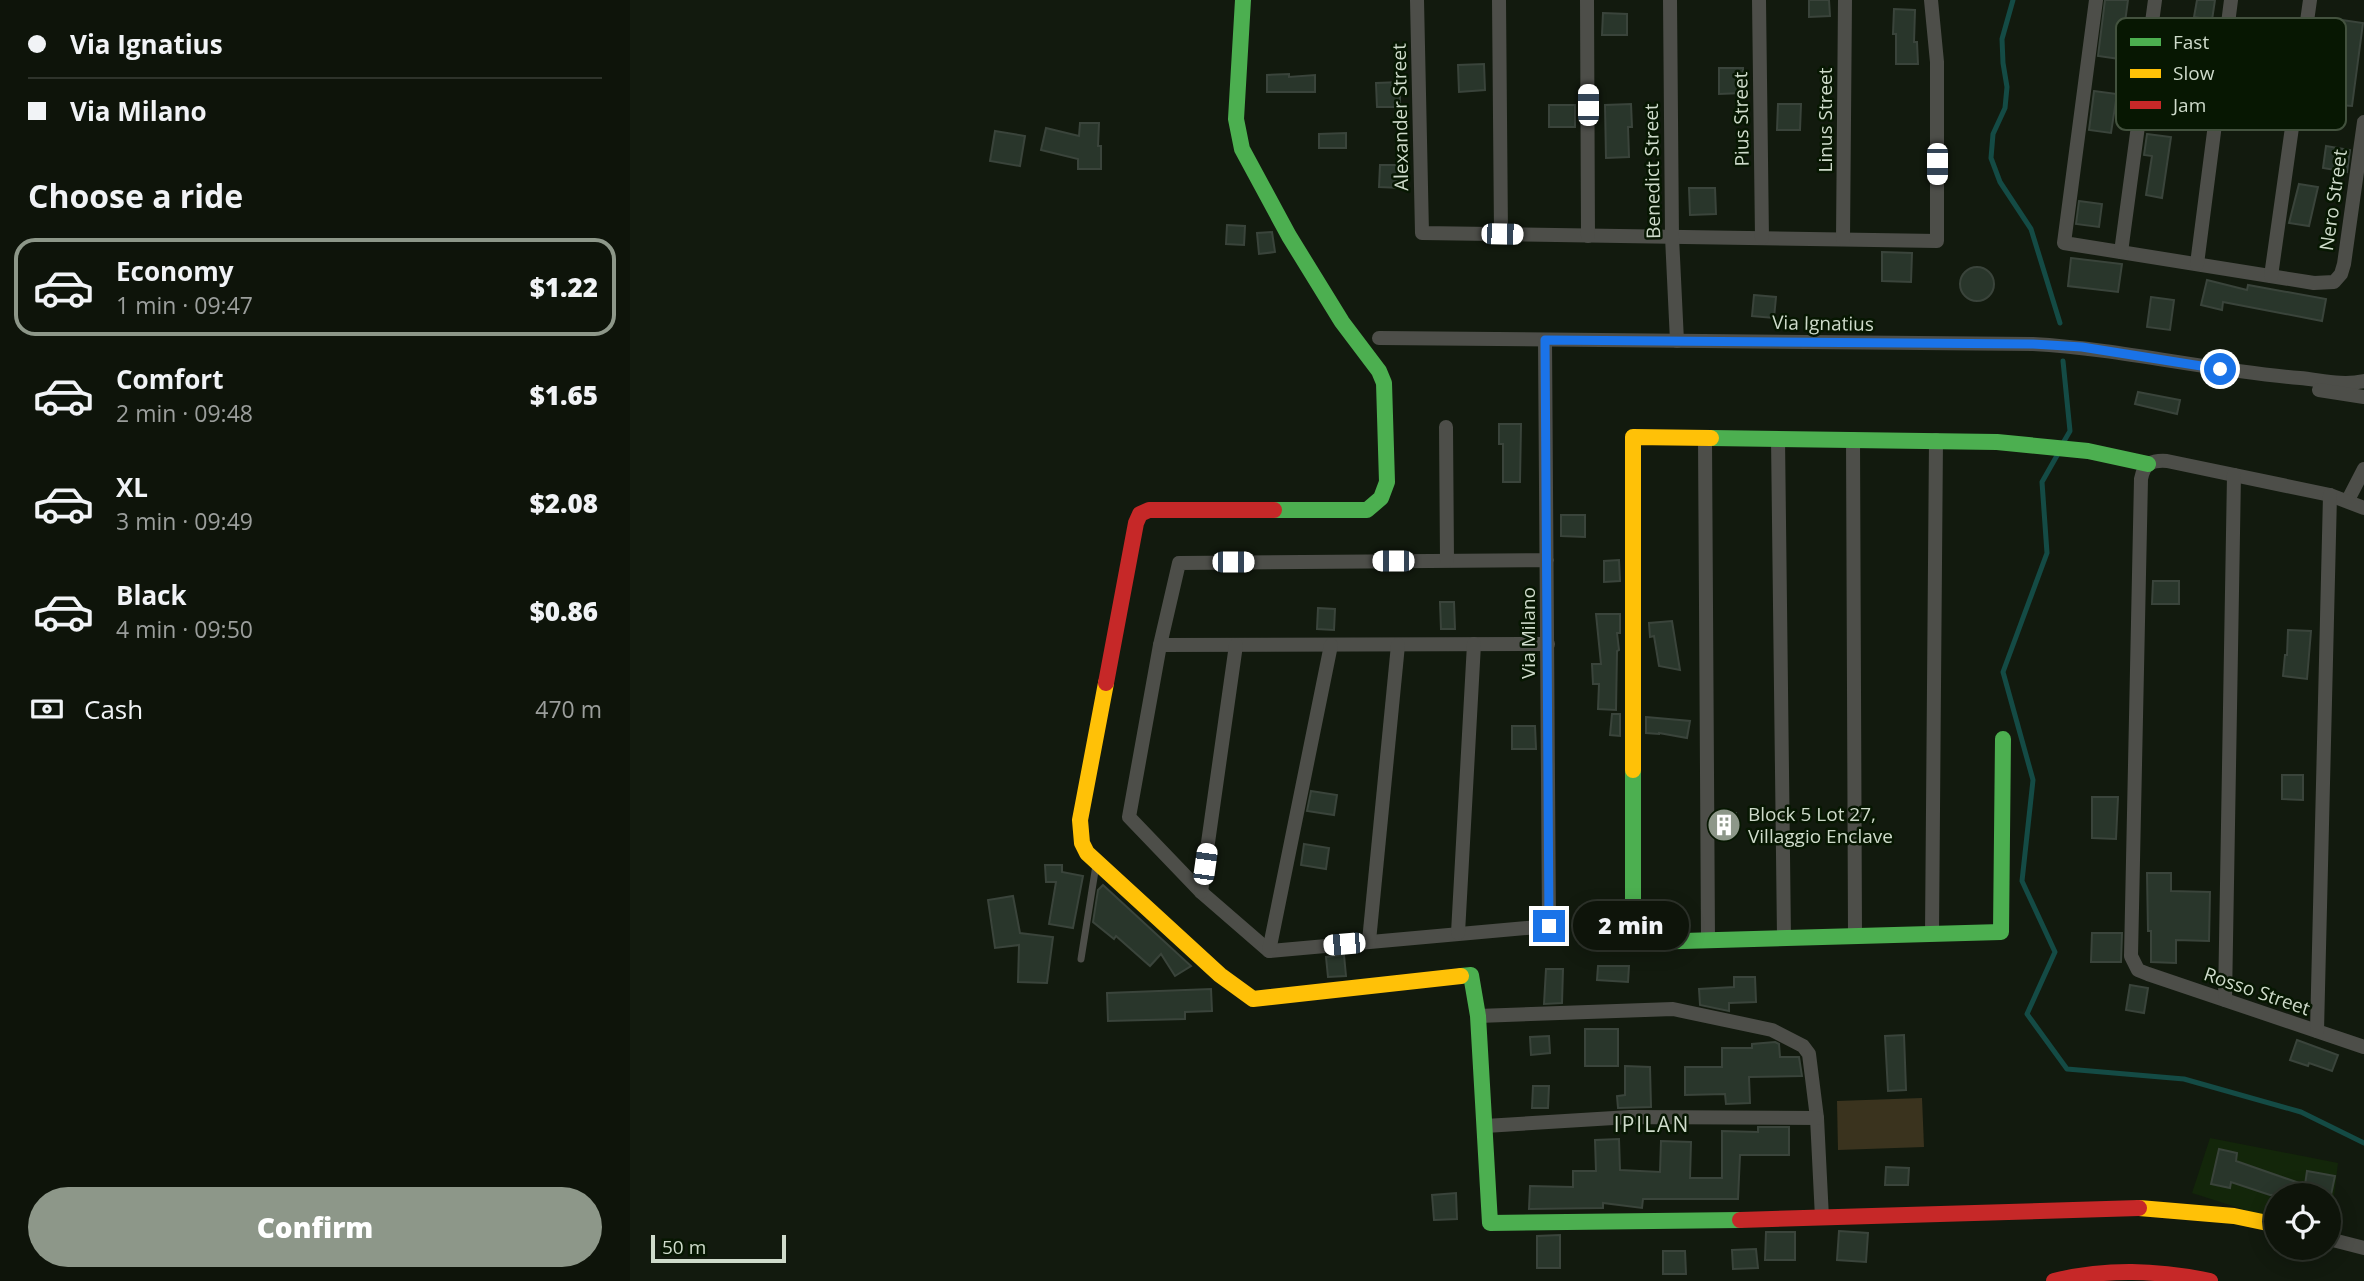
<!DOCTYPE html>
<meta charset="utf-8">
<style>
body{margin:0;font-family:"Open Sans",sans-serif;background:#1c2118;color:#f1f3f6;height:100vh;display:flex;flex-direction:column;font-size:26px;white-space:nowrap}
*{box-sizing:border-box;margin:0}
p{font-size:23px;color:#9b9e9c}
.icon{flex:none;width:38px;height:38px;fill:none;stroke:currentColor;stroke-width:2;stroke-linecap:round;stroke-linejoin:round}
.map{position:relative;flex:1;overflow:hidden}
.sheet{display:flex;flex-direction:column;background:#0e140a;width:630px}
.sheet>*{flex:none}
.banner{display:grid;align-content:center;height:154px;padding:0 28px;background:#0e140a}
.fabs{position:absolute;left:1634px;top:1183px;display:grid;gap:14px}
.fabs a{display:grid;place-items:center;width:77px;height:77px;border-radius:50%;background:#0e140a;box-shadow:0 4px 18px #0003,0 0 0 2px #2e332b;font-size:35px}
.scale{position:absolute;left:21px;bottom:18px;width:135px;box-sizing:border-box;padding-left:7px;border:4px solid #cfdbcb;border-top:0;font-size:19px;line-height:24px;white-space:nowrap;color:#cfdbcb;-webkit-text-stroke:5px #071702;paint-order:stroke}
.end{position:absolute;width:32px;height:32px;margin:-16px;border:9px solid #1a73e8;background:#fff;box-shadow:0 0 0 4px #fff}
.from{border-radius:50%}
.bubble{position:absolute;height:49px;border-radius:24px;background:#0e140a;box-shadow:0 4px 18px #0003,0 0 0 2px #2e332b;font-size:23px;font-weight:800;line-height:49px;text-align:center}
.car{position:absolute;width:21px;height:42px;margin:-21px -10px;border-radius:9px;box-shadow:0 0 5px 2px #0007;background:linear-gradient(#fff 24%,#345 0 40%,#fff 0 76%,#345 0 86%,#fff 0)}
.banner b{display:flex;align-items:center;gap:24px;height:66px;font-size:26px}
.banner b+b{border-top:2px solid #2e332b}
.banner i{width:18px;height:18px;background:#f1f3f6}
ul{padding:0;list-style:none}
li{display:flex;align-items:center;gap:21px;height:98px;margin:0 14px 10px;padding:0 14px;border:4px solid transparent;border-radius:21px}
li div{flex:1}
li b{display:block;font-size:26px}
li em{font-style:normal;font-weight:800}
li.current{border-color:#8d9789}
li>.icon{width:63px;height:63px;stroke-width:1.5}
h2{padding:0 28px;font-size:32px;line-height:84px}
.pay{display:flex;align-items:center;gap:18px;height:77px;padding:0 28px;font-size:26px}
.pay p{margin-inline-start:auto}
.cta{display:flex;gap:14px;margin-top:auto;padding:14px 28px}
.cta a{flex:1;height:80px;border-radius:42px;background:#8d9789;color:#fff;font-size:28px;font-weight:800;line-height:80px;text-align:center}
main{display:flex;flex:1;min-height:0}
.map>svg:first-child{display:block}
</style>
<main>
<section class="sheet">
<div class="banner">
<b><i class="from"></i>Via Ignatius</b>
<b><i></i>Via Milano</b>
</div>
<h2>Choose a ride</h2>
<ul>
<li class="current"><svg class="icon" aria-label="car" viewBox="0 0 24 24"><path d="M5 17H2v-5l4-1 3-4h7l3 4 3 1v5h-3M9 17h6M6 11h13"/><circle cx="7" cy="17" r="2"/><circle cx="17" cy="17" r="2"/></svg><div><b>Economy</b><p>1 min · 09:47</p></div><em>$1.22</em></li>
<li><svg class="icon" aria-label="car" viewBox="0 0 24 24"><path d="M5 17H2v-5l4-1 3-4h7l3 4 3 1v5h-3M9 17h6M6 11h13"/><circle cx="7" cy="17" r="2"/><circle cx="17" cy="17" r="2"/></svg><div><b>Comfort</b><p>2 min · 09:48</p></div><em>$1.65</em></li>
<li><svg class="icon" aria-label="car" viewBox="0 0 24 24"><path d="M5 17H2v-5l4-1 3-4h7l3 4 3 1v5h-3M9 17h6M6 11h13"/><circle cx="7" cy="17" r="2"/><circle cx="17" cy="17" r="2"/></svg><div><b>XL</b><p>3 min · 09:49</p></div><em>$2.08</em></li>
<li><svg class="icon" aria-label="car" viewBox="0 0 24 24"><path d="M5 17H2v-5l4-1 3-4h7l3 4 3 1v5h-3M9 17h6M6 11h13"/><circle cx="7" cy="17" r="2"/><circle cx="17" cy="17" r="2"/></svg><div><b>Black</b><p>4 min · 09:50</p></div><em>$0.86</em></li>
</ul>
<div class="pay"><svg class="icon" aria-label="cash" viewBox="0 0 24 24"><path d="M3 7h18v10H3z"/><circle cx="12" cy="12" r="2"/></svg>Cash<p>470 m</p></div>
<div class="cta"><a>Confirm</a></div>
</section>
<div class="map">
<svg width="1734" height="1281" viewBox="0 0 1734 1281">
<rect width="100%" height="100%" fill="#121a0e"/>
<path fill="#13260a" d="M1580,1138l128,25 -8,67 -1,-35h-52v25l-85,-27z"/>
<path fill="#3a331e" d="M1292,1098l2,49 -86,3 -1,-49z"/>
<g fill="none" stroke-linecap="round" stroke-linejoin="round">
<g stroke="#144b45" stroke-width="5">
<path d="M1383,0l-11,39 1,24 4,24 -2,21 -12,26 -2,24 9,24 31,47 29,94"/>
<path d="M1433,443l7,-12 -7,-70"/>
<path d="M1429,452l-17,30 5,71 -44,119 30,108 -11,101 33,71 -28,62 40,55 117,10 117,33 63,31"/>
</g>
</g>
<g fill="#29362b" stroke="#3a443b" stroke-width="2">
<path d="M1179,0h20l1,16 -21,1z"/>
<path d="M1475,0h23l-8,59 -22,-3z"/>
<path d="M1567,0h18l-3,20 -18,-3z"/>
<path d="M1264,9l21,1 -1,32h3l1,22h-22v-30h-3z"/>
<path d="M973,13l24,1v21h-25z"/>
<path d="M1712,20l21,3 -11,83 -42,-3 2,-20h-4l4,-19 24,5z"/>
<path d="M854,64l1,26 -26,2 -1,-27z"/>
<path d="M1089,68h24v25l-24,1z"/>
<path d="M659,74v3l26,-2v17h-48v-17z"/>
<path d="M770,82v25h-23l-1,-24z"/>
<path d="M1464,91l23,3 -6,39 -22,-3z"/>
<path d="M1001,104l1,23h-4l1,30 -23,1 -1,-53z"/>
<path d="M1148,104h23l-1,26h-23z"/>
<rect x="919" y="105" width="26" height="22"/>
<path d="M450,123h19l-1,23h3v23h-23v-10l-37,-9 5,-22 33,8z"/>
<path d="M365,131l30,5 -5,30 -30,-5z"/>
<path d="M716,133v15h-27v-14z"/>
<path d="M1517,134l24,3 -9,61 -16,-3 6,-39 -8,-1z"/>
<path d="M1696,146l24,4 -3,22 -24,-4z"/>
<path d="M750,165h22l-1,23 -22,-1z"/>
<path d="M1669,184l19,3 -9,39 -20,-3z"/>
<path d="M1059,188h26l1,26 -26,1z"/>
<path d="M1449,201l23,3 -3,23 -23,-3z"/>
<path d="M597,225l18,1 -1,19 -18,-1z"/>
<path d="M642,232l3,20 -16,2 -2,-21z"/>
<path d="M1252,252l30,1 -1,29 -29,-1z"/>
<path d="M1441,258l51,6 -4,28 -50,-6z"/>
<circle cx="1347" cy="284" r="17"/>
<path d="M1577,280l40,10 1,-5 78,14 -4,22 -99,-19 -1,8 -21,-5z"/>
<path d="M1124,295l22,2 -2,21 -22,-2z"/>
<path d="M1521,297l23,3 -4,30 -23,-3z"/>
<path d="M1508,392l42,8 -3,14 -42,-10z"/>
<path d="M869,424h22l-1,58h-17v-38h-4z"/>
<path d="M931,515h24v22l-24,-1z"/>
<path d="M989,560l1,21 -16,1v-21z"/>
<path d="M1523,581h26v23h-27z"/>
<path d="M810,602h14l1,27h-14z"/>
<path d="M688,608l17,1 -1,21 -17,-1z"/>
<path d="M966,614h24v19h-3l2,17 -2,1 -1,59 -18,-1 1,-25h-6l-1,-20h9z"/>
<path d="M1042,621l8,49 -21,-4 -5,-30 -4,1 -1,-14z"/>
<path d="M1658,630l23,1 -4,48 -24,-3 2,-21h2z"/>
<path d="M982,714h8v22l-10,-1z"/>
<path d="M1016,717l44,4 -3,17 -28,-5v1l-13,-1z"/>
<path d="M882,726h23l1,23h-24z"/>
<path d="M1652,775h21v25l-21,-1z"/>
<path d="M681,791l26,4 -3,20 -27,-4z"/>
<path d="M1462,797h26l-2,42 -24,-1z"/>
<path d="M1106,813l1,21 -20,2v-21z"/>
<path d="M674,844l25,4 -3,21 -25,-4z"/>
<path d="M415,865h17v7l21,4 -10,52 -24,-4 7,-42h-10z"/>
<path d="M1517,873h24v18l39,1 -1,49 -33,-1v23l-25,-1v-31h-3z"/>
<path d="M473,885l88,81 -16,10 -14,-22 -11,12 -34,-30 -2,3 -21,-17 5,-32z"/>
<path d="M383,896l7,37 33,4 -6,46 -29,-1 1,-37 -24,3 -7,-48z"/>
<path d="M1462,933h30l-1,29h-30z"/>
<path d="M714,955l2,21 -18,1 -2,-20z"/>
<path d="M968,966h31l-1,16 -31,-2z"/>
<path d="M916,969h17l-1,34 -18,1z"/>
<path d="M1104,977h21l1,25 -27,1v8l-29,-6 -1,-16 35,-2z"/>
<path d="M1500,985l18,3 -4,25 -18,-3z"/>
<path d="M581,989l1,22 -27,1v7l-77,2 -1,-28z"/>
<rect x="955" y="1029" width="33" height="37"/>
<path d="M1274,1035l2,55 -18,1 -3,-55z"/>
<path d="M919,1036l1,17 -19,2 -1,-18z"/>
<path d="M1667,1040l41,15 -6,16 -23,-8 -1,3 -18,-6z"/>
<path d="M1145,1042l4,2 1,13h19l3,19 -53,1 1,26 -24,1 -1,-10 -40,1v-28h37v-19h30v-4z"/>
<path d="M995,1066l25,1 1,40 -33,1 -1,-12 8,-1z"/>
<path d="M903,1086h16l-1,22h-16z"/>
<path d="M1128,1127h31v28h-49l-2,44h-95l-1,9 -39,-5v5l-74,1 1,-23 43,1v-16h23l-1,-31 24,-1 1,31 40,2 1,-31 30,1 -1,36h32v-47l36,1z"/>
<path d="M1589,1149l18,4 -1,8 69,24 2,-14 28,5 -4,19h-61l-39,-13 -1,6 -19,-4z"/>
<path d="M1256,1167l23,1 -1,17h-23z"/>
<path d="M826,1193l1,26 -23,1 -2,-25z"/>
<path d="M1209,1231l29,2 -2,29 -29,-2z"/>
<path d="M1136,1232h29v28h-30z"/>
<path d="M930,1235v33h-23v-32z"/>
<path d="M1126,1249l2,19 -25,1 -1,-19z"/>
<path d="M1033,1251h22l1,23h-23z"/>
</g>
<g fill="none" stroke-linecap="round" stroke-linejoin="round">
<path stroke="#4d4e49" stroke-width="7" d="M451,959l15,-94"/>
<g stroke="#4d4e49" stroke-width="14">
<path d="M787,0l5,233 515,8v-179l-6,-62"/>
<path d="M869,0l2,234"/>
<path d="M957,0l1,236"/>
<path d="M1040,0l2,237 5,104"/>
<path d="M1129,0l3,238"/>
<path d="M1466,0l-32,243 250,40 20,-1 7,-8 3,-10 20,-142"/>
<path d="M1213,239l2,-239"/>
<path d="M1491,252l34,-252"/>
<path d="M1567,264l34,-264"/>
<path d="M1641,276l39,-276"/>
<path d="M749,338l654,6c89,5 177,27 267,34 21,2 42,8 64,3"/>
<path d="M915,340l4,586 -280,25 -68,-59 -72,-75 31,-172 19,-82 368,-3"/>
<path d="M1689,390l45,7"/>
<path d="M816,427l1,133"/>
<path d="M1075,438l3,502"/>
<path d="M1148,438l6,500"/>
<path d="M1223,439l2,497"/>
<path d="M1718,500l16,-31"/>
<path d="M1734,508l-34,-13 -163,-34c-15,-1 -23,2 -26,18l-10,477 7,14 10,4 216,73"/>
<path d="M530,645l388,-1"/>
<path d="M571,892l35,-247"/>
<path d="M828,933l16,-289"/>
<path d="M1302,933l4,-493"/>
<path d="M739,941l29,-296"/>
<path d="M639,951l62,-306"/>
<path d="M1595,1000l9,-525"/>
<path d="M848,1016l195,-7 99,21 31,16 6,8 8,64 5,100"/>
<path d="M1687,1031l13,-536"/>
<path d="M855,1126l145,-9 187,1"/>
<path d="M1699,1239l35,9"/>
</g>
<g stroke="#4caf50" stroke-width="16">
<path d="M613,0l-7,119 6,30 47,87 53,86 37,49 5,12 3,99 -6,16 -14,12h-93"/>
<path d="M1081,438l286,4 91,9 60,13"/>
<path d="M1003,770v160l14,12 354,-10 2,-193"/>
<path d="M831,976l10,-1 7,41 12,207 250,-3"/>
</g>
<g stroke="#ffc107" stroke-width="16">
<path d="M476,683l-26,137 2,23 5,10 133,122 33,24 208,-23"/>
<path d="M1003,770v-333l78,1"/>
<path d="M1509,1208l95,8 43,9"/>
</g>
<g stroke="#c62828" stroke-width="16">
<path d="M476,683l30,-160 4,-9 9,-4h125"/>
<path d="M1110,1220l399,-12"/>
<path d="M1424,1281c53,-13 103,-11 156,0"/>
</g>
</g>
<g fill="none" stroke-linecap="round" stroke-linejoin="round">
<path stroke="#1a73e8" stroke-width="9" d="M919,926l-4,-586 488,4 49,3 138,22"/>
</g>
<defs>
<symbol id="building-disc" viewBox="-11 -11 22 22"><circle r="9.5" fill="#8d9789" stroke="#071702"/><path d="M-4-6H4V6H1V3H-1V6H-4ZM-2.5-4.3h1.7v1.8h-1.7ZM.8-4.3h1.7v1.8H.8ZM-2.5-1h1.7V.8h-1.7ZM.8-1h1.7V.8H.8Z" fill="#fff"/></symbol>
</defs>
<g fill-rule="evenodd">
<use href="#building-disc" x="1075" y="806" width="38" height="38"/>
</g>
<g text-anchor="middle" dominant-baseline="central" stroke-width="5" stroke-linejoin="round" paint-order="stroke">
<g font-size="19" fill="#cfdbcb" stroke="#071702">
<text transform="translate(770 117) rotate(-91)">Alexander Street</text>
<text transform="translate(1111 119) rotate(-91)">Pius Street</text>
<text transform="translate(1195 120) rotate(-90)">Linus Street</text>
<text transform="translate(1022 171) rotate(-91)">Benedict Street</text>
<text transform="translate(1703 200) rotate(-82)">Nero Street</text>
<text transform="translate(1193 323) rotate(1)">Via Ignatius</text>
<text transform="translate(898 633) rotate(-90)">Via Milano</text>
<text transform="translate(1627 991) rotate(19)">Rosso Street</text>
</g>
<g font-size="19" fill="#cfdbcb" stroke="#071702" text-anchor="start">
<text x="1118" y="814">Block 5 Lot 27,<tspan x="1118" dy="22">Villaggio Enclave</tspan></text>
</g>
<g font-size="21" letter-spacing="2" fill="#cfdbcb" stroke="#071702">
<text x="1022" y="1124">IPILAN</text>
</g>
</g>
<rect x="1486" y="18" width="230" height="112" rx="10" fill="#071702" stroke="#43523e" stroke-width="2"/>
<rect x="1500" y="38" width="31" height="8" fill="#4caf50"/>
<rect x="1500" y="69" width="31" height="9" fill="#ffc107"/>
<rect x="1500" y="101" width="31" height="8" fill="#c62828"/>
<g font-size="19" fill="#cfdbcb">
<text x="1543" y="49">Fast</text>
<text x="1543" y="80">Slow</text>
<text x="1543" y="112">Jam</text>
</g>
</svg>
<div class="fabs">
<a><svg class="icon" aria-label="locate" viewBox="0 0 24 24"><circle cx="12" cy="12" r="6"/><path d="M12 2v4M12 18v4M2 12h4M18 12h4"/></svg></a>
</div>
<div class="scale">50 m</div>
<i class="end from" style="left:1590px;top:369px"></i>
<i class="end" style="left:919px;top:926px"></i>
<div class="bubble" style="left:943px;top:901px;width:116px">2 min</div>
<i class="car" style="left:958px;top:105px;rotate:0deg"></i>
<i class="car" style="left:1307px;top:164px;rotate:180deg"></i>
<i class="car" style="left:872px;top:234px;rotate:91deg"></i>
<i class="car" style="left:763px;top:561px;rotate:270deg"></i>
<i class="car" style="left:603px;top:562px;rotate:90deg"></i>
<i class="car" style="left:575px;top:864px;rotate:8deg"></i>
<i class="car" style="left:714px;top:944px;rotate:265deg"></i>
</div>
</main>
